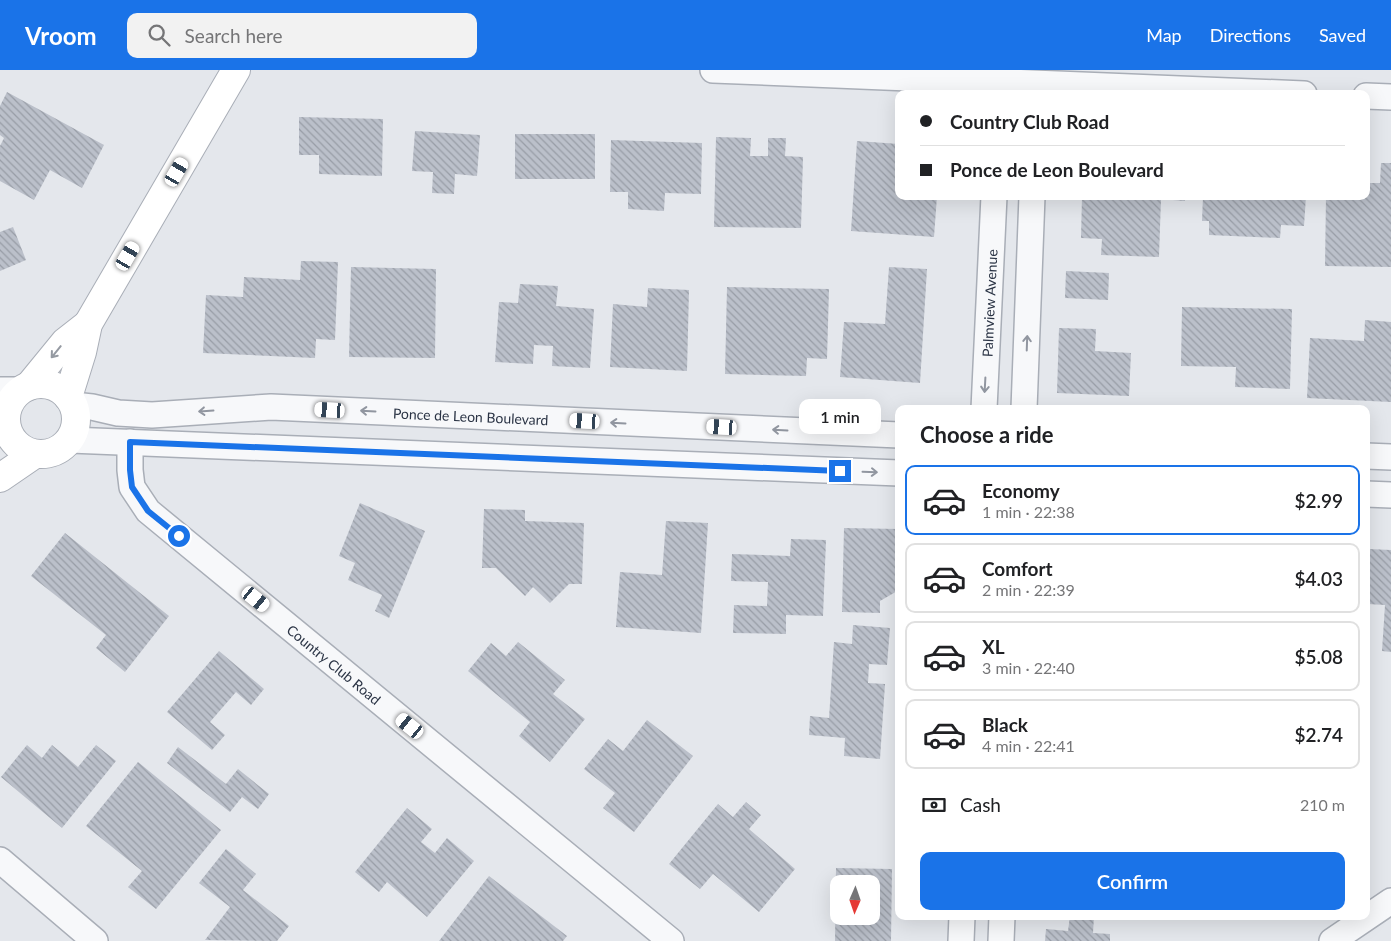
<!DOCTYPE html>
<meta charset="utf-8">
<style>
body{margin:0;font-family:Lato,sans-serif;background:#f2f2f2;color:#202124;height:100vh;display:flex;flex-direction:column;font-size:19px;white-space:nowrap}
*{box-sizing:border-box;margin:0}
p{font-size:16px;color:#757577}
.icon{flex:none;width:28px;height:28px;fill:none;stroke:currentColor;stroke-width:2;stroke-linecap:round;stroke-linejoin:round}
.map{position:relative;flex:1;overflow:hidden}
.panel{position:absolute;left:895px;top:335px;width:475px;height:515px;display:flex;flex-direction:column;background:#fff;border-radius:10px;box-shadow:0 5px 20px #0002}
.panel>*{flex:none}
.hud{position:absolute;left:895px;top:20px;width:475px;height:110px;border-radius:10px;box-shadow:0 5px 20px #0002;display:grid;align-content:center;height:110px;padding:0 25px;background:#fff}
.needle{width:32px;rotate:182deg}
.buttons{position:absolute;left:830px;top:805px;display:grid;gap:10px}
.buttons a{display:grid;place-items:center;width:50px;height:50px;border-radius:10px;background:#fff;box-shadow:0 5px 20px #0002;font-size:25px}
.end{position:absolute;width:22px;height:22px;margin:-11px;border:6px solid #1a73e8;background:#fff;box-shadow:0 0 0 2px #fff}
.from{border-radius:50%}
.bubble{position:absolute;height:35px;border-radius:10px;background:#fff;box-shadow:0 5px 20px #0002;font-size:16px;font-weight:600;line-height:35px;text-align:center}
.car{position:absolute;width:15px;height:30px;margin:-15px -8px;border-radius:6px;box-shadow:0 0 4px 1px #0007;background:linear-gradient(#fff 24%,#345 0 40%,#fff 0 76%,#345 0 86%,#fff 0)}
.hud b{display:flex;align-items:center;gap:18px;height:48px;font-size:19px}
.hud b+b{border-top:1px solid #e0e0e0}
.hud i{width:12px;height:12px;background:#202124}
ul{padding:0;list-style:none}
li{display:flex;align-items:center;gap:15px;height:70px;margin:0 10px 8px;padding:0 15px;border:2px solid #e0e0e0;border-radius:10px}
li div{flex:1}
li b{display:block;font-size:19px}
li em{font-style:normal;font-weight:600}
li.selected{border-color:#1a73e8}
li>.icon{width:45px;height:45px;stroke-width:1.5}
h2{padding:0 25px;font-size:22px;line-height:60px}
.pay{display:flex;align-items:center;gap:12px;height:55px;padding:0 25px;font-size:19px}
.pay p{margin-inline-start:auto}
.cta{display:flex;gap:10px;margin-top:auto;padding:10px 25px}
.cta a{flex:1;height:58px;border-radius:10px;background:#1a73e8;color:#fff;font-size:20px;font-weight:600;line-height:58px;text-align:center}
header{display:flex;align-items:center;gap:30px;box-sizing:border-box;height:70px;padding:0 25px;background:#1a73e8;color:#fff}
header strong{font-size:24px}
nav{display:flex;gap:28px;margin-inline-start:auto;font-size:18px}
.search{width:350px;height:45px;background:#f2f2f2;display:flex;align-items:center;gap:12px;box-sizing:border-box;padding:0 18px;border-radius:10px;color:#757577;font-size:19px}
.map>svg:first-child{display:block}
</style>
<header>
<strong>Vroom</strong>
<div class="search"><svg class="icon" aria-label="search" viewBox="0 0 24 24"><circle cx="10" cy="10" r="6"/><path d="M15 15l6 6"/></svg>Search here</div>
<nav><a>Map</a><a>Directions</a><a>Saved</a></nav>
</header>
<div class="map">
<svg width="1391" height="871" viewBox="0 0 1391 871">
<defs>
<pattern id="building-back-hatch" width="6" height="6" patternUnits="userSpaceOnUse" patternTransform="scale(1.25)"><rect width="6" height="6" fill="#bbc0ca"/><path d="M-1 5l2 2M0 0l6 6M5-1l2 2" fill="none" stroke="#989da6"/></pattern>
</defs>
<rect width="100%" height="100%" fill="#e4e7ec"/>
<g fill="url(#building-back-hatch)" fill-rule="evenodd">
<path d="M7,22l97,53 -22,43 -32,-18 -16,30 -34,-19v-35l4,-8 -4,-3v-29z"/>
<path d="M299,47l84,2 -1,57 -63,-2v-19h-20z"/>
<path d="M415,61l65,4 -3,41 -22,-2 -1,20 -22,-1 1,-21 -21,-1z"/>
<rect x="515" y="64" width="80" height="45"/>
<path d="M716,67l35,1 -1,18h18v-18h18l-1,18 18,1 -2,71 -87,-1z"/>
<path d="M611,70l91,3 -1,51 -36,-1 -1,18 -36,-2v-17h-18z"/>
<path d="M857,71l42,3v52h38l-3,41 -83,-6z"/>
<path d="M1381,93h10v104l-66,-1 1,-70h40v-13h14z"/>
<path d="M1082,126h103v5l-24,-2 -2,58 -58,-2 1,-16 -21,-1z"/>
<path d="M1203,126h103l-2,30 -23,-1 -1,13 -71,-3v-14h-7z"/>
<path d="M13,157l13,33 -26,11v-39z"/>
<path d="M301,191l37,1 -3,78 -19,-1 -1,19 -112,-5 3,-58 37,2 1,-20 56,3z"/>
<path d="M351,197l85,2 -1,89 -86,-1z"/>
<path d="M889,197l38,2 -7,114 -80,-6 4,-55 41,2z"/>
<path d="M1066,201l43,2 -1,27 -43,-2z"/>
<path d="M520,214l38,2 -2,20 38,3 -4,59 -38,-2 1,-20 -19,-1 -1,19 -38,-2 4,-60 19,1z"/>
<path d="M727,217l102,2 -2,70 -20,-1 -1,18 -81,-2z"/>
<path d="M648,218l41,2 -2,81 -77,-4 3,-63 34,3z"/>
<path d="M1182,237l110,2 -2,80 -55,-2 1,-20 -55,-1z"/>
<path d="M1365,250l26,2v80l-84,-4 3,-60 54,3z"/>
<path d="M1059,258l37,1 -1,22 36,2 -2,43 -72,-3z"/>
<path d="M360,433l65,28 -36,87 -14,-7 7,-16 -34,-15 7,-17 -16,-7z"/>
<path d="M484,439l41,1v11l59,2 -2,61h-13l-19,19 -17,-16 -8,9 -29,-28h-14z"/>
<path d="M666,451l42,2 -7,110 -85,-6 4,-55 42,3z"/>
<path d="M844,458l55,1v61l-19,11v12l-38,-1z"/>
<path d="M65,463l104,83 -44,56 -29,-24 10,-13 -75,-59z"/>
<path d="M791,469l35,1 -3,76 -37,-1v19l-53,-1 1,-28 33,1 1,-24 -37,-1 1,-27 58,2z"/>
<path d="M1369,479l22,1v102l-9,-1 3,-46 -18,-1z"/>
<path d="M853,555l37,3 -3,37 -18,-1 -1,19 17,1 -5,75 -36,-3 1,-18 -36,-3 1,-19 19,2 5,-76 18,2z"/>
<path d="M518,572l47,38 -12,14 32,25 -35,43 -31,-26 11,-14 -62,-51 23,-28 15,13z"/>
<path d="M219,581l45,38 -13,16 -15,-13 -26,30 15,13 -13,15 -45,-38z"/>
<path d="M647,650l46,36 -59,76 -31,-24 12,-15 -31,-24 24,-30 15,12z"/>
<path d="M27,675l15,13 10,-13 26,22 18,-22 20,16 -54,67 -61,-51z"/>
<path d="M178,677l48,37 12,-15 31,25 -11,15 -16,-12 -12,15 -63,-49z"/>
<path d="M138,692l83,68 -65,79 -28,-22 14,-16 -56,-45z"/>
<path d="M746,732l15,13 -12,14 46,40 -36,43 -46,-38 -13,15 -31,-25 49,-60 15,13z"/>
<path d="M407,738l25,21 -11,13 14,11 12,-15 27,23 -47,56 -40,-35 -8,10 -24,-20z"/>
<path d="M226,779l30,25 -13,16 46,36 -12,15 -72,-1 25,-33 -31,-24z"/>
<path d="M836,798l56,1 -1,72h-56zM839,814h32v32h-32z"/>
<path d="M489,806l78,60 -4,5h-124z"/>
<path d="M1070,846h24l-1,17 17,1v7h-65l1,-12 22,2z"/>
</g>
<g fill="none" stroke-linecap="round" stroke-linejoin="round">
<defs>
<g id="street">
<path d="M713,0l591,24"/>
<path d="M1366,26l25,1"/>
<path d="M0,320h21"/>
<path id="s1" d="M73,335l19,2 26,6 34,2 119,-8 628,28"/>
<path id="s2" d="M984,339l10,-213"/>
<path d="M1024,339l8,-213"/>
<path d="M0,352l5,1"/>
<path d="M70,370l829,33"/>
<path id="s3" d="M130,372v28l2,17 16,24 523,430"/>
<path d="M1366,386l25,1"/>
<path d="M1366,424l25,1"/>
<path d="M0,790l95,81"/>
<path d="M961,871l1,-25"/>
<path d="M1001,871l1,-25"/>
<path d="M1332,871l59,-40"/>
</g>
<g id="secondary">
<circle cx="41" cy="349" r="35"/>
<path d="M29,316l36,-44 23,-18"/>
<path d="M68,327l14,-45 6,-28 148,-254"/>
<path d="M0,408l35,-24"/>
</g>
</defs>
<use href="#street" stroke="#a9aeb7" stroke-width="28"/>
<use href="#secondary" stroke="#a9aeb7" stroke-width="30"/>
<use href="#street" stroke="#f7f8fa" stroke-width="25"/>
<use href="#secondary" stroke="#fff" stroke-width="28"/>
</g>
<defs><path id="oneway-shaft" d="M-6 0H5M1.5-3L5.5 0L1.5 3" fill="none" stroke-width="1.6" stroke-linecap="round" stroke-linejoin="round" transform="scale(1.25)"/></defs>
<g stroke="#9196a0">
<use href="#oneway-shaft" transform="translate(1027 273) rotate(-88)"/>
<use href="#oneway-shaft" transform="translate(985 315) rotate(93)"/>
<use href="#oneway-shaft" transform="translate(206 341) rotate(176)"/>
<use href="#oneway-shaft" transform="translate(368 341) rotate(-177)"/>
<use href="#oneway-shaft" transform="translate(618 353) rotate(-177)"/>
<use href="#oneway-shaft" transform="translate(780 360) rotate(-177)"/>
<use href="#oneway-shaft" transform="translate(870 402) rotate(2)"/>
</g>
<use stroke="#959aa2" href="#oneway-shaft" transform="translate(56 282) rotate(129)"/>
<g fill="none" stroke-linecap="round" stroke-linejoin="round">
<path stroke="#1a73e8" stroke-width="6" d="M179,466l-31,-25 -16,-24 -2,-17v-28l710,29"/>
</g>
<g text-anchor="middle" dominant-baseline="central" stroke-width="4.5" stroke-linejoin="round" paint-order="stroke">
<g font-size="14" fill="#2b3445" stroke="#f4f6f9">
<text stroke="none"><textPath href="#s2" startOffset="106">Palmview Avenue</textPath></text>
<text stroke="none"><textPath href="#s1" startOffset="399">Ponce de Leon Boulevard</textPath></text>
<text stroke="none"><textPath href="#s3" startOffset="315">Country Club Road</textPath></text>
</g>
</g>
</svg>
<div class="buttons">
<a><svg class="needle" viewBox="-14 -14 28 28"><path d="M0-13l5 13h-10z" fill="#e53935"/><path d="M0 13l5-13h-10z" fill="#757577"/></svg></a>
</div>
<i class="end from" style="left:179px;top:466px"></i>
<i class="end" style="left:840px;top:401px"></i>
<div class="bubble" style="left:799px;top:329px;width:82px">1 min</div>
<i class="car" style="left:177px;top:102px;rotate:30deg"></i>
<i class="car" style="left:128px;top:186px;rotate:30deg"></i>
<i class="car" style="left:330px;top:340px;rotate:273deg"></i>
<i class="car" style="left:585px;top:351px;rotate:273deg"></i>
<i class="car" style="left:722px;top:357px;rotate:273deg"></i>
<i class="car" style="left:256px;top:529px;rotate:129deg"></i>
<i class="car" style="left:410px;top:656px;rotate:309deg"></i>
<div class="hud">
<b><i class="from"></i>Country Club Road</b>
<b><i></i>Ponce de Leon Boulevard</b>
</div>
<section class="panel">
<h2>Choose a ride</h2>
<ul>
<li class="selected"><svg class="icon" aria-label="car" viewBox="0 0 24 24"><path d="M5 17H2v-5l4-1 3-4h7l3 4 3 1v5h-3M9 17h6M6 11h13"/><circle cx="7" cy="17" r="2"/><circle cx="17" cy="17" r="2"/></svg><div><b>Economy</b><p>1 min · 22:38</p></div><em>$2.99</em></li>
<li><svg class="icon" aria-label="car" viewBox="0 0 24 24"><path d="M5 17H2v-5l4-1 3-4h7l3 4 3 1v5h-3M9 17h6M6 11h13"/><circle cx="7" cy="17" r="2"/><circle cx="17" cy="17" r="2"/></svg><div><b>Comfort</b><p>2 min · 22:39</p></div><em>$4.03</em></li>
<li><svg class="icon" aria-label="car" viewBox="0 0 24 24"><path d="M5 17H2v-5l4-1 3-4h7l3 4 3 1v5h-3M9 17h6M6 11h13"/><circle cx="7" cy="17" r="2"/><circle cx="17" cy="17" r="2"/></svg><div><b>XL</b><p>3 min · 22:40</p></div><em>$5.08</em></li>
<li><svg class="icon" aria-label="car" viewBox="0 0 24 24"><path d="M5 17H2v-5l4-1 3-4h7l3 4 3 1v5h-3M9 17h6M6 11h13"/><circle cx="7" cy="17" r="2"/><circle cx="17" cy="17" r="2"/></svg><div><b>Black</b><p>4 min · 22:41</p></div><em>$2.74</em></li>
</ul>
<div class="pay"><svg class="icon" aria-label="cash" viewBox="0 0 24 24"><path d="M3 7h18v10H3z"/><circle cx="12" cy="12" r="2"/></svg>Cash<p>210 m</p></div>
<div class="cta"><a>Confirm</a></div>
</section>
</div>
